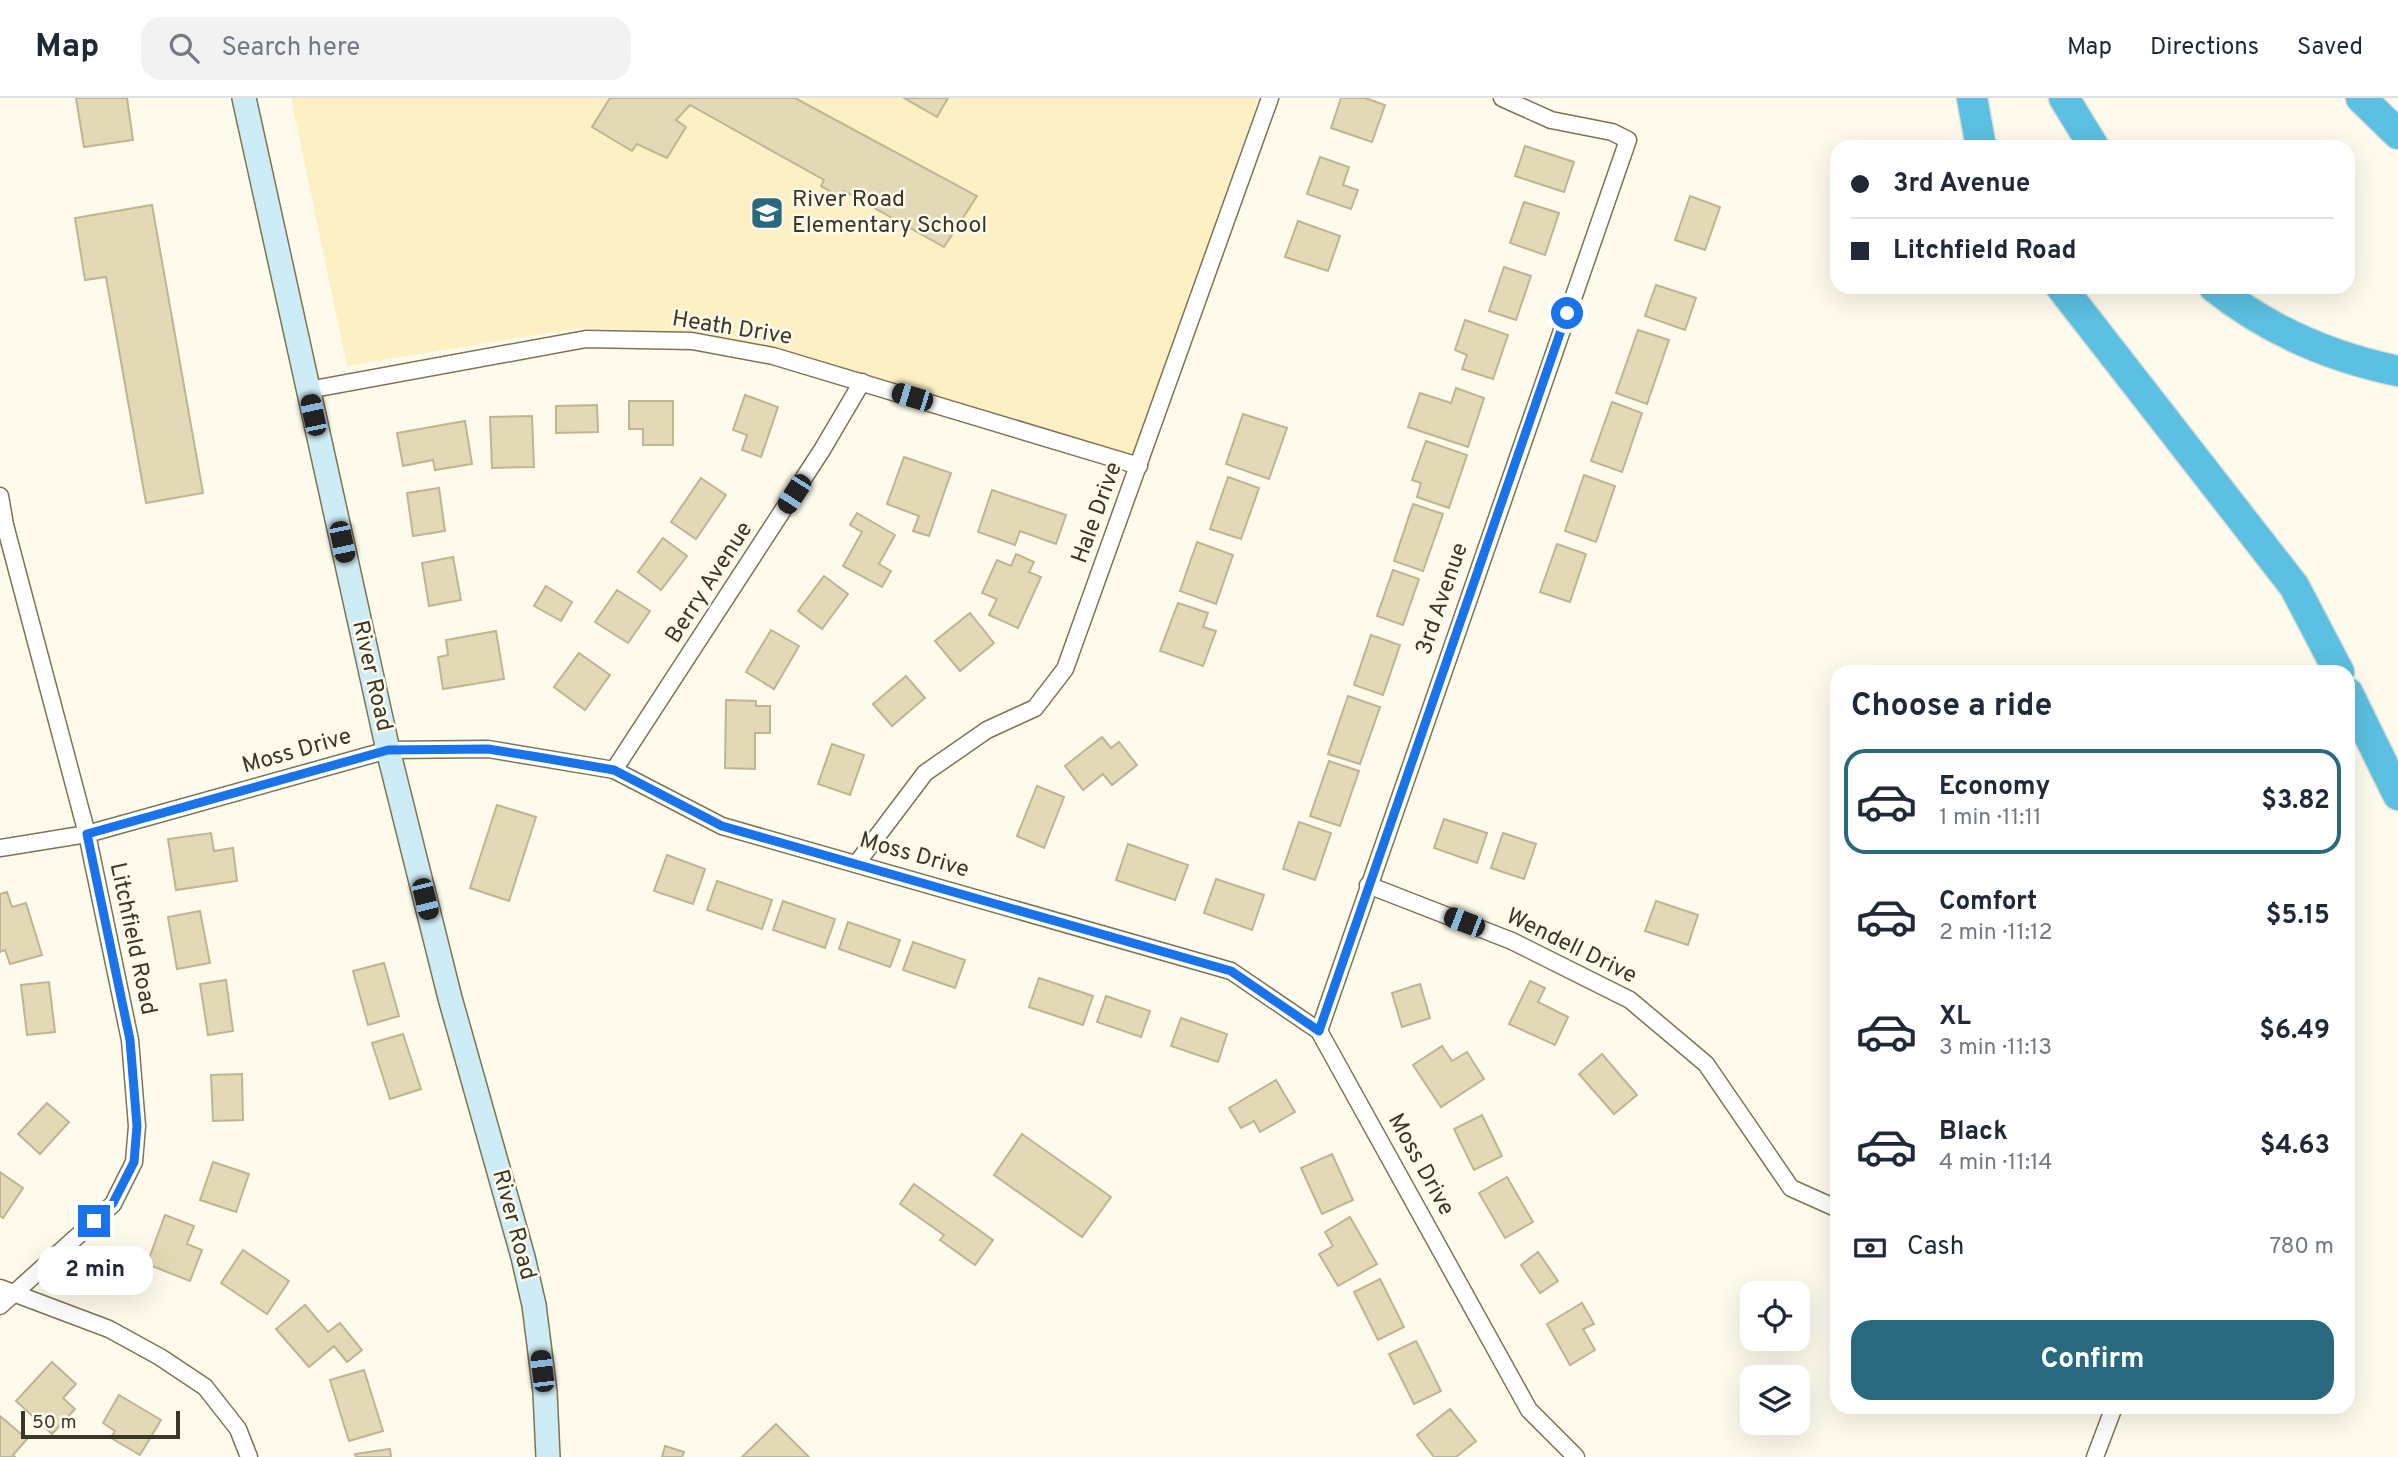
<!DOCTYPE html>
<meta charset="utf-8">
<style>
body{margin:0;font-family:Overpass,sans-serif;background:#f2f2f3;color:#1f2937;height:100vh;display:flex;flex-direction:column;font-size:26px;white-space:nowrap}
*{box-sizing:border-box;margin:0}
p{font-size:23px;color:#747a83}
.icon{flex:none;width:38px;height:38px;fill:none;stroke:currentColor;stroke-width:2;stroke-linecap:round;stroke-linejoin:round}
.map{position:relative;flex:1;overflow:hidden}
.drawer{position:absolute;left:1830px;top:567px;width:525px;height:749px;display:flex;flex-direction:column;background:#fff;border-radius:21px;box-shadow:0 7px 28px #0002}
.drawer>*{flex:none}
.hud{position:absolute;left:1830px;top:42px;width:525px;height:154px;border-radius:21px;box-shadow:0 7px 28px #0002;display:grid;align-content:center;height:154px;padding:0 21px;background:#fff}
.fabs{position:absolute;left:1740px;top:1183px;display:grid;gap:14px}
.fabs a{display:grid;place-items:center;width:70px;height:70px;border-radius:14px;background:#fff;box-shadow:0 7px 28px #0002;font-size:35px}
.scale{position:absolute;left:21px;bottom:18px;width:159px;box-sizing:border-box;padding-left:7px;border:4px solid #3a3628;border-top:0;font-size:19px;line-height:24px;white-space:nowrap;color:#3a3628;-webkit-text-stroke:5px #fefaec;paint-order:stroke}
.end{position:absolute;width:32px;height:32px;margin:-16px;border:9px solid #1a73e8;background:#fff;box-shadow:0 0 0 4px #fff}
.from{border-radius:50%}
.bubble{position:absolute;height:49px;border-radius:21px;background:#fff;box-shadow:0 7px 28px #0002;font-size:23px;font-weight:700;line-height:49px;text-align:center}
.car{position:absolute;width:21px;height:42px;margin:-21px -10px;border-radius:9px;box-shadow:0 0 5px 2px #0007;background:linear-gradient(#222 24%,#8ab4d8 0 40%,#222 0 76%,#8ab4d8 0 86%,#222 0)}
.hud b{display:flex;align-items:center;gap:24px;height:66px;font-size:26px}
.hud b+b{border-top:2px solid #e0e1e3}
.hud i{width:18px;height:18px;background:#1f2937}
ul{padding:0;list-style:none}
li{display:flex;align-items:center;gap:21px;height:105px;margin:0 14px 10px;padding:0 7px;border:4px solid transparent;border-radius:21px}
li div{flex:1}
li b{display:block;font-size:26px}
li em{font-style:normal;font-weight:700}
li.current{border-color:#29697e}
li>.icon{width:63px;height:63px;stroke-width:1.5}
h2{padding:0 21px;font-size:32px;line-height:84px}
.pay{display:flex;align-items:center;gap:18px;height:77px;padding:0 21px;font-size:26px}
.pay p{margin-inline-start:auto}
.action{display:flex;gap:14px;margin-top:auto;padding:14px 21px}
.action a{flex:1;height:80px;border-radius:21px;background:#29697e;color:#fff;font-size:28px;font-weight:700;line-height:80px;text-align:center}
header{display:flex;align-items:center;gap:42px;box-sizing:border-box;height:98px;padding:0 35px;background:#fff;border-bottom:2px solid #e0e1e3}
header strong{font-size:33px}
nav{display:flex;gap:38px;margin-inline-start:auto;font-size:24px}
.search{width:490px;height:63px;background:#f2f2f3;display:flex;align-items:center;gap:18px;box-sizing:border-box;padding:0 24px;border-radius:21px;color:#747a83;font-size:26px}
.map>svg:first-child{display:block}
</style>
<header>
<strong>Map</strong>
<div class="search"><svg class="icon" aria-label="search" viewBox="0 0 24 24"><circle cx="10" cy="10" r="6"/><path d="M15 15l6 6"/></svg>Search here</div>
<nav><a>Map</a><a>Directions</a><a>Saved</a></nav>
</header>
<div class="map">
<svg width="2398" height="1359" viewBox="0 0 2398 1359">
<rect width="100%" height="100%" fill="#fefaec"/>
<path fill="#fcf0c4" d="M291,0h968l-124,359 -360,-109 -79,-16 -118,-4 -231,38z"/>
<g fill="#e3d9b6" stroke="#bfb592" stroke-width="2">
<path d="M76,0h51l6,42 -49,7z"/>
<path d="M610,0h185l182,98 -33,51 -100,-56 -4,6 -19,-11 3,-6 -134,-75 -14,15 10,7 -19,31 -30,-14 -5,7 -40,-24z"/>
<path d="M904,0h44l-11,19z"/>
<path d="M1341,0h24l20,7 -13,37 -41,-14z"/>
<path d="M1525,48l49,16 -10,30 -49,-16z"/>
<path d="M1320,59l29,10 -6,18 15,5 -7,19 -44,-15z"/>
<path d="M1690,98l30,11 -15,43 -30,-10z"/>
<path d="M1524,104l35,11 -14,42 -35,-12z"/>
<path d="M152,107l51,288 -57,10 -40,-226 -21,3 -10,-62z"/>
<path d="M1298,123l42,15 -12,35 -43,-14z"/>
<path d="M1504,169l27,9 -15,44 -27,-9z"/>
<path d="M1656,187l40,13 -11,32 -40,-14z"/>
<path d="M1465,222l43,15 -15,44 -31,-10 5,-14 -12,-5z"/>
<path d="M1638,232l31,10 -22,64 -31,-11z"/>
<path d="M1456,290l28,10 -16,49 -60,-20 12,-34 31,10z"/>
<path d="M745,297l33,12 -17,50 -19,-7 5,-15 -14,-5z"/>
<path d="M629,303h44v44h-30v-16h-14z"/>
<path d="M1612,304l30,11 -20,59 -31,-11z"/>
<path d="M597,307l1,27 -42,1v-27z"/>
<path d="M1243,316l44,14 -18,51 -43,-15z"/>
<path d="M532,318l2,51 -42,1 -2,-51z"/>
<path d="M465,323l7,43 -37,6 -2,-10 -30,6 -6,-33z"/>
<path d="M1426,343l41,14 -18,53 -32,-11 4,-14 -9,-3z"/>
<path d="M904,359l47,16 -22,63 -16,-5 6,-15 -32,-12z"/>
<path d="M1584,377l31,11 -19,56 -31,-11z"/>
<path d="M1228,379l31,11 -18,51 -31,-10z"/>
<path d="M701,380l25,17 -30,44 -25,-17z"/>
<path d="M439,390l6,43 -32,5 -6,-43z"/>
<path d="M992,392l74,25 -10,29 -36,-13 -5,14 -37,-13z"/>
<path d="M1413,406l30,10 -20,57 -29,-10z"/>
<path d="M857,415l38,22 -16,29 12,7 -9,16 -39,-21 19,-34 -12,-7z"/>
<path d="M663,440l24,18 -26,34 -23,-18z"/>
<path d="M1197,444l36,13 -17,49 -36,-13z"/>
<path d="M1557,446l29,10 -16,48 -30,-10z"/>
<path d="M1016,456l18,8 -5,10 12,5 -23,51 -29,-13 8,-16 -15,-6 15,-33 14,6z"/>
<path d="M453,459l8,43 -32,6 -7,-43z"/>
<path d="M1393,472l26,9 -16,46 -26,-9z"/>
<path d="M824,478l24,18 -26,35 -24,-18z"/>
<path d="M546,488l26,16 -11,19 -27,-15z"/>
<path d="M617,492l33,21 -22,32 -33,-21z"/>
<path d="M1178,505l30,10 -5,14 13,4 -13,35 -43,-15z"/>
<path d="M970,515l24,30 -34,28 -25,-30z"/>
<path d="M771,532l28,16 -25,43 -28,-17z"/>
<path d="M496,533l8,48 -61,10 -5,-32 10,-2 -2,-15z"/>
<path d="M1371,537l29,10 -17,50 -29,-10z"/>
<path d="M579,555l31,22 -25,35 -31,-23z"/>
<path d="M906,578l19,22 -33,28 -19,-22z"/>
<path d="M1348,598l32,11 -20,57 -32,-10z"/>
<path d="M726,602l30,1v5h14v27h-15v36l-30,-1z"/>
<path d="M1102,639l9,11 8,-6 18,23 -25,20 -9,-11 -20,16 -18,-24z"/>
<path d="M832,646l32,11 -14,40 -32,-11z"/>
<path d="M1329,663l30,10 -19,55 -30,-10z"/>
<path d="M1037,688l27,11 -20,51 -27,-12z"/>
<path d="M497,707l39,12 -27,84 -39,-13z"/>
<path d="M1444,721l43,14 -10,30 -43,-15z"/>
<path d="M1299,724l32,11 -16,47 -32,-11z"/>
<path d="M211,735l3,18 19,-3 4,33 -61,9 -8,-51z"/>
<path d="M1503,735l33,11 -12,35 -33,-11z"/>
<path d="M1128,746l60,21 -13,35 -59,-20z"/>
<path d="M667,757l38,14 -12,35 -39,-13z"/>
<path d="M1216,781l48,16 -12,35 -48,-17z"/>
<path d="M717,783l55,19 -10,29 -55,-19z"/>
<path d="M7,794l5,15 14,-4 16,52 -32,9 -5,-14 -5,2v-58z"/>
<path d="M783,803l52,18 -10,29 -52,-18z"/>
<path d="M1656,803l42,14 -10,30 -43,-14z"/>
<path d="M200,813l10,52 -33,6 -9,-52z"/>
<path d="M848,824l52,18 -10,27 -51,-18z"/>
<path d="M913,844l52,18 -10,28 -52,-18z"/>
<path d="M384,865l15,53 -31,9 -15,-54z"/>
<path d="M1039,880l54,18 -10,29 -54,-18z"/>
<path d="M226,882l7,51 -25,4 -8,-51z"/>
<path d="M1530,883l15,7 -7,14 30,15 -13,28 -46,-21z"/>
<path d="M49,884l6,50 -28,3 -6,-50z"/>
<path d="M1420,886l10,34 -28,9 -10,-34z"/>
<path d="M1106,898l44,15 -9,26 -44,-15z"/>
<path d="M1181,920l46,16 -9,28 -47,-16z"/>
<path d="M403,936l18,55 -31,10 -18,-56z"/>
<path d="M1442,948l10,15 15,-9 17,27 -43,28 -28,-42z"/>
<path d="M1602,956l35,41 -23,19 -35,-40z"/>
<path d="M242,976l1,46 -30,1 -2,-46z"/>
<path d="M1276,982l19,32 -35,20 -6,-11 -13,7 -12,-20z"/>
<path d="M47,1005l22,19 -29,32 -22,-20z"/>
<path d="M1482,1017l20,41 -28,14 -20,-41z"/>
<path d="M1022,1036l89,63 -29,40 -88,-62z"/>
<path d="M1332,1056l21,46 -31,14 -21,-46z"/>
<path d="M213,1064l36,12 -13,38 -36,-12z"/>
<path d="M0,1074l23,16 -20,30 -3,-2z"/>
<path d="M1507,1079l26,45 -28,16 -26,-45z"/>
<path d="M914,1086l79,56 -18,25 -35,-25 4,-5 -44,-31z"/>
<path d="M165,1117l29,11 -7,18 15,6 -12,31 -43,-17z"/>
<path d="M1350,1119l27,47 -39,22 -19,-32 14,-8 -8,-14z"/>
<path d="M243,1152l46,31 -22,33 -46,-31z"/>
<path d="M1538,1154l20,29 -18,12 -19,-28z"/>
<path d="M1380,1181l24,48 -26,13 -24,-48z"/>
<path d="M1582,1205l12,21 -11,5 12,21 -25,15 -23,-41z"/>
<path d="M305,1207l23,27 12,-9 22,27 -15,12 -13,-16 -25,21 -33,-38z"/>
<path d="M1416,1243l25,50 -27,13 -25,-50z"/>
<path d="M52,1264l24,22 -13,14 12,11 -23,25 -36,-33z"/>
<path d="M364,1272l19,61 -34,10 -19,-61z"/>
<path d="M119,1297l42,25 -21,35 -29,-17 4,-7 -12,-8z"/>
<path d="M1450,1311l26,32 -20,16h-22l-17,-22z"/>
<path d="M0,1318l27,23 -14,16 2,2h-15z"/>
<path d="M776,1326l33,33h-67z"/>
<path d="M665,1348l19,6 -2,5h-20z"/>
<path d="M390,1351l1,8h-35l-1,-3z"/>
</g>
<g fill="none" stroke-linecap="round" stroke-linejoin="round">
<defs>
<g id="street">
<path d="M308,292l278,-51 106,2 81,15 366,110"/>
<path d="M0,398l5,29 82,309 43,206 7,86 -3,36 -21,42 -113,102"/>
<path d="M614,672l208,-320 40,-68"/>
<path d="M0,750l87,-14 301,-84 100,-1 126,21 108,56 509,145 88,60 210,379 47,47"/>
<path d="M857,765l68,-90 62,-43 48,-22 30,-39 205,-571"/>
<path d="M1368,787l144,56 118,59 76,64 85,124 47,21"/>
<path d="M1319,933l309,-891 -16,-8 -61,-12 -49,-22"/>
<path d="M0,1190l109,41 51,28 45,30 33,42 11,28"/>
<path d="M2095,1359l19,-50"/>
</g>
<path id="secondary" d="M244,0l144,652 62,248 73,259 11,48 11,87 3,65"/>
<g id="highway">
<path d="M1972,0l9,49"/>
<path d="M2064,0l30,49"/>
<path d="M2361,0l37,36"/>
<path d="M2061,189l233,299 45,86"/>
<path d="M2214,189c55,44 116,70 184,84"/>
<path d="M2348,595l50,102"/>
</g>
</defs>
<use href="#street" stroke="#7d7453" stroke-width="19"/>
<use href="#secondary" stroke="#7d7453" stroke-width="26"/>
<use href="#highway" stroke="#dcdbd8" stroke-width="33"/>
<use href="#street" stroke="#fff" stroke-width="16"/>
<use href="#secondary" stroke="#ceecf6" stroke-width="23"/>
<use href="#highway" stroke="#5bc0e1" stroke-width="30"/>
</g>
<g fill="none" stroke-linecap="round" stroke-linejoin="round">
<path stroke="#1a73e8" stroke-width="9" d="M94,1123l19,-18 21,-41 3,-36 -7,-86 -43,-206 301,-84 100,-1 50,8 76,13 108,56 509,145 88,60 248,-718"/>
</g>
<defs>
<symbol id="school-square" viewBox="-11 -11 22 22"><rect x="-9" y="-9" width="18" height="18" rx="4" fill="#29697e" stroke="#fefaec"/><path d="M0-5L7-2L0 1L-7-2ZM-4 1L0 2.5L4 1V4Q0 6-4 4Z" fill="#fff"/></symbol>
</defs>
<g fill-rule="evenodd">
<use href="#school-square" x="748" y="96" width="38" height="38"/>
</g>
<g text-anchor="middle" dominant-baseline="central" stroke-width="5" stroke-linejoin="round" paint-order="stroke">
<g font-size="23" fill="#3a3628" stroke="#fefaec" text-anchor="start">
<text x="792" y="102">River Road<tspan x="792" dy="26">Elementary School</tspan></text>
</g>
<g font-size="23" fill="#3a3628" stroke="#fefaec">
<text transform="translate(732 231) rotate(9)">Heath Drive</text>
<text transform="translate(1098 415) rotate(-70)">Hale Drive</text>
<text transform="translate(710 485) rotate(-57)">Berry Avenue</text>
<text transform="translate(1443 501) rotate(-71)">3rd Avenue</text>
<text transform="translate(371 578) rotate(77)">River Road</text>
<text transform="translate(297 654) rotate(-16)">Moss Drive</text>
<text transform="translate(914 758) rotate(16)">Moss Drive</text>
<text transform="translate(132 841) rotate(78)">Litchfield Road</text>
<text transform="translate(1571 849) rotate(26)">Wendell Drive</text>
<text transform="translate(1420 1067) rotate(61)">Moss Drive</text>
<text transform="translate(513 1127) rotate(75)">River Road</text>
</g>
</g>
</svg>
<div class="fabs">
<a><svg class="icon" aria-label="locate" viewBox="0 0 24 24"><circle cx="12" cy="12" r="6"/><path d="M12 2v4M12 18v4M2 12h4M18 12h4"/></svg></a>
<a><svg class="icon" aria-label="layers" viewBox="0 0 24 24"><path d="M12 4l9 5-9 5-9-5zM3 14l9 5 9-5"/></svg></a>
</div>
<div class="scale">50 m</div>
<i class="end from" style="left:1567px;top:215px"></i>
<i class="end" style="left:94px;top:1123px"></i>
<div class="bubble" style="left:37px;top:1148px;width:116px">2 min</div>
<i class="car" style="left:912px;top:299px;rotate:287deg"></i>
<i class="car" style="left:313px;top:317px;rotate:348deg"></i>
<i class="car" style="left:794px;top:396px;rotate:213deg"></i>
<i class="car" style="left:342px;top:444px;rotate:168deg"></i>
<i class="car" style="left:425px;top:801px;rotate:166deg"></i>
<i class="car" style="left:1464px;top:824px;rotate:291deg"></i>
<i class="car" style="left:542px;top:1273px;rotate:353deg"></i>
<div class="hud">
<b><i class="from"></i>3rd Avenue</b>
<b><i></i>Litchfield Road</b>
</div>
<section class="drawer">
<h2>Choose a ride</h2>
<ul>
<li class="current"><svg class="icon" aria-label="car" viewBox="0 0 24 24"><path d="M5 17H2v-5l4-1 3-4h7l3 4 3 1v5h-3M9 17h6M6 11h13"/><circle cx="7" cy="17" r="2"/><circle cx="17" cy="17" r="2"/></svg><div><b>Economy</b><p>1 min · 11:11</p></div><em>$3.82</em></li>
<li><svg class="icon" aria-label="car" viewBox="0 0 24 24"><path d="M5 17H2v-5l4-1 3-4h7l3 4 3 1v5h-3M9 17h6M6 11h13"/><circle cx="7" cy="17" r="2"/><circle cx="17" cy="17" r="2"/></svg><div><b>Comfort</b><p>2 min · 11:12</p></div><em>$5.15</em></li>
<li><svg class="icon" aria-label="car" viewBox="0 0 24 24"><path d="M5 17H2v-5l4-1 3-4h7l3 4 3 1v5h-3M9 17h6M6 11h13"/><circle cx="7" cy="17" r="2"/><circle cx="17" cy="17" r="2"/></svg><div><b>XL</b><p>3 min · 11:13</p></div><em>$6.49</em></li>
<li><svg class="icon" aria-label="car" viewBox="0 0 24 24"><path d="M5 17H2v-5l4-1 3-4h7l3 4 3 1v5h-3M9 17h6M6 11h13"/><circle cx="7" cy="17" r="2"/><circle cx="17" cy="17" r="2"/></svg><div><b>Black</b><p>4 min · 11:14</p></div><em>$4.63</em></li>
</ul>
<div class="pay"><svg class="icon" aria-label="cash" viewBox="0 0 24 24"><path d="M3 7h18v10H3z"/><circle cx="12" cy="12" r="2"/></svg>Cash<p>780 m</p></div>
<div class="action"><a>Confirm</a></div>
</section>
</div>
